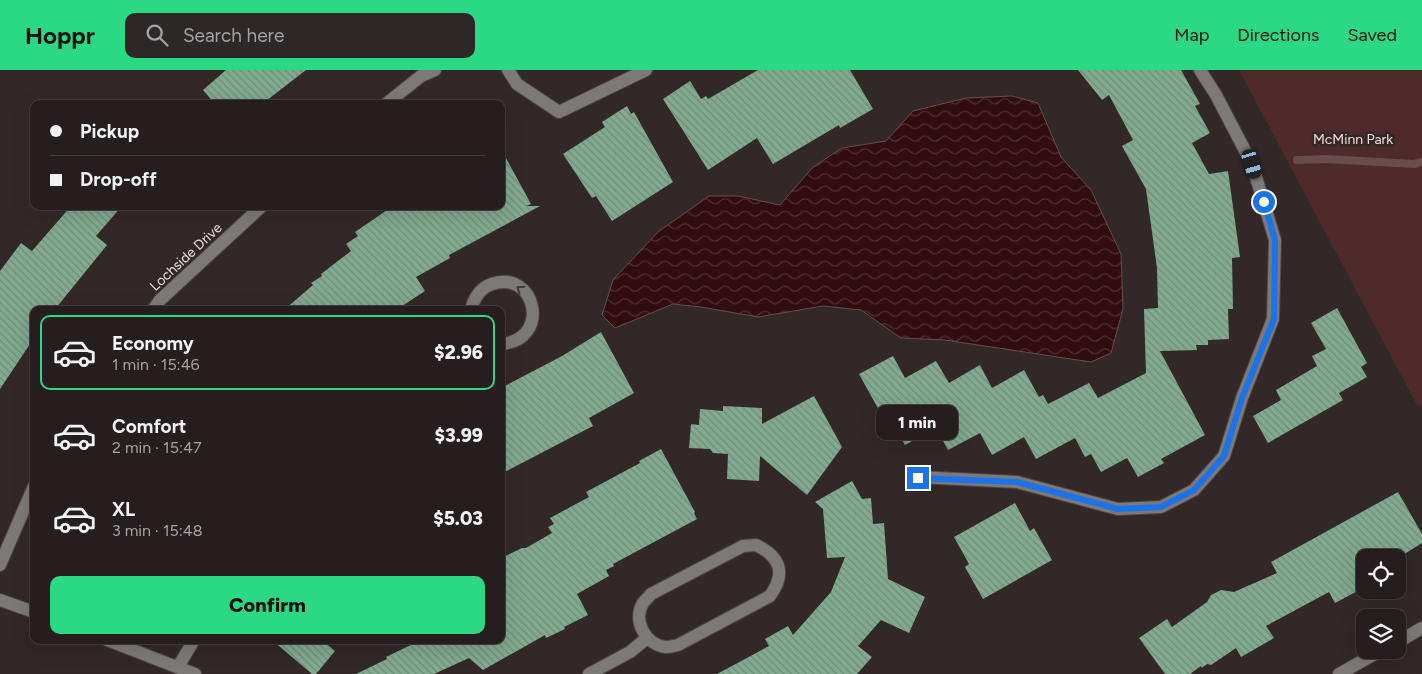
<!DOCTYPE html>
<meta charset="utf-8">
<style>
body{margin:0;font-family:Figtree,sans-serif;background:#2e2727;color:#f1f3f6;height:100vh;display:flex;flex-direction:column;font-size:19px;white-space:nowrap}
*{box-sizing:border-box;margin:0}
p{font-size:16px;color:#a4a2a4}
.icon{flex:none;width:28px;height:28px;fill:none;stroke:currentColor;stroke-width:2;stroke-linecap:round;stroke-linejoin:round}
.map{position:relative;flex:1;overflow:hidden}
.drawer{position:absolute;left:30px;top:236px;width:475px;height:338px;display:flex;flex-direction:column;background:#261e1e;border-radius:10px;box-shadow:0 5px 20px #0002,0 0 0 1px #423c3c}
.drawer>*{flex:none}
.guide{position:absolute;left:30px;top:30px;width:475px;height:110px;border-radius:10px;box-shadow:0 5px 20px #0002,0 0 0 1px #423c3c;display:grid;align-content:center;height:110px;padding:0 20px;background:#261e1e}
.controls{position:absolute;left:1356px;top:479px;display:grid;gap:10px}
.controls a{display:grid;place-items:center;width:50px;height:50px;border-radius:10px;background:#261e1e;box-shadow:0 5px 20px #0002,0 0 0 1px #423c3c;font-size:25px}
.end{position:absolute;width:22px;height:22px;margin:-11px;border:6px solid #1a73e8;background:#fff;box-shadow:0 0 0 2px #fff}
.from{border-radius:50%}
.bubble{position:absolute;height:35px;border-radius:10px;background:#261e1e;box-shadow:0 5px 20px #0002,0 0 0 1px #423c3c;font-size:16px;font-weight:800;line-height:35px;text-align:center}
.car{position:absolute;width:15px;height:30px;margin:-15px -8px;border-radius:6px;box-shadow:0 0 4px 1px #0007;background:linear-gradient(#222 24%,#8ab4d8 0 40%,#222 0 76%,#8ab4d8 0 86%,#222 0)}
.guide b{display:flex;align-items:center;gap:18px;height:48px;font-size:19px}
.guide b+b{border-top:1px solid #423c3c}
.guide i{width:12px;height:12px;background:#f1f3f6}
ul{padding:9px 0 0;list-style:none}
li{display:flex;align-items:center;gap:15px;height:75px;margin:0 10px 8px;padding:0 10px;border:2px solid transparent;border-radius:10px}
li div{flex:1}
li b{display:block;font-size:19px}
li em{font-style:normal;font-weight:800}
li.current{border-color:#2bd884}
li>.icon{width:45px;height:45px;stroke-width:1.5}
.action{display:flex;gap:10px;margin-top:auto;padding:10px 20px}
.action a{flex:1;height:58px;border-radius:10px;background:#2bd884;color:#111;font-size:20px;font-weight:800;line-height:58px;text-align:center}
header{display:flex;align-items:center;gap:30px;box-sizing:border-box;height:70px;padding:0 25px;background:#2bd884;color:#111}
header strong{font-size:24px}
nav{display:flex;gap:28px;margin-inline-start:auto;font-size:18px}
.search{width:350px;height:45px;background:#2e2727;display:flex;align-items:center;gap:12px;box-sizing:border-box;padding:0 18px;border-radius:10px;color:#a4a2a4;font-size:19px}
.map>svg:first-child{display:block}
</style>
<header>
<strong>Hoppr</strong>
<div class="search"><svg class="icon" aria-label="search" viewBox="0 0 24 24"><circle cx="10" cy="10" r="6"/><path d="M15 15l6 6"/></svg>Search here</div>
<nav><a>Map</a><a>Directions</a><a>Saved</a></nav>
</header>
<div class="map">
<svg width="1422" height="604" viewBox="0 0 1422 604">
<defs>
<pattern id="water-waves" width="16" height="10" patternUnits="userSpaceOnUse" patternTransform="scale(1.25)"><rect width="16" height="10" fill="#310d0f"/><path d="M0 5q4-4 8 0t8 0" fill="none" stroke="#4f3032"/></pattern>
<pattern id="building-back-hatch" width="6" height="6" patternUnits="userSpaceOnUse" patternTransform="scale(1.25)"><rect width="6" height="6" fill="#82aa90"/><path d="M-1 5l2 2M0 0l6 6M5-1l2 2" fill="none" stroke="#708b79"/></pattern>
</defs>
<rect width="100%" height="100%" fill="#322828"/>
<path fill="#4e2a2a" d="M1239,0h183v335l-4,2z"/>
<path fill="url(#water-waves)" stroke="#684c4e" d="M1012,26l26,7 23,54 30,33 30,64 2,55 -12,44 -20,9 -146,-22 -44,-2 -40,-28 -38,-4 -65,11 -57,-10 -28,-3 -58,24 -13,-13 11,-35 45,-48 51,-36h29l42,9 33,-38 29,-19 44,-7 27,-30 53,-13z"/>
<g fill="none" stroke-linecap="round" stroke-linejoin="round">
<path stroke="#684c4e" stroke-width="8" d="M1297,90l29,-1 88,5 8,-2"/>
</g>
<g fill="url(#building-back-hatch)">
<path d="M226,0h80l-44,34h-47l-12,-14z"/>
<path d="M758,0h92l23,39 -33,19 -1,-3 -66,39 -16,-26 -49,32 -45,-71 27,-18 11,18 5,-3 2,3z"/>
<path d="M1078,0h103l19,34 -5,2 15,27 -18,10 17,31 19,-3 12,86 -8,1 1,51h-5l1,30 -21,1v5h-12l1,5 -37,1 45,84 -44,24 3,4 -26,14 -11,-19 -26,14 -10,-18 -6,3 -10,-19 -39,21 -12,-22 -32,18 -12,-22 -32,17 -12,-22 -31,17 -10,-18 -5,3 -31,-56 34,-18 12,22 31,-17 13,22 31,-18 12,23 32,-18 15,27 4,-2 5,9 41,-21 9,15 48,-25 -2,-64 14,-1 -1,-40 -11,-79 -24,-43 11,-6 -24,-45 -7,5z"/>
<path d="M627,36l4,8 3,-2 39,70 -61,39 -16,-25 -4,2 -29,-44 42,-27 -3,-5z"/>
<path d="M501,79l30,55 -5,2h14l-91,49 1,3 -34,19 9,14 -29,19h-112l29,-25 -2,-2 11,-7 -1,-2 30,-23 -5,-7 12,-8 -3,-4 38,-26h108z"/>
<path d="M71,136h51l-26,30 11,9 -51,63 -4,2h-18v28l-34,51v-118l21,-28 11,8z"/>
<path d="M1337,238l30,55 -6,4 6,10 -28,16 4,7 -75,43 -15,-27 28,-16 -5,-10 41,-24 -5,-10 14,-7 -15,-26z"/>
<path d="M601,262l33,61 -45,25 4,8 -92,48v-86l61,-32z"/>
<path d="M814,326l28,51 -35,48 -47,-39 -1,25 -32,-2 1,-25 -15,-1 -3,-4 -21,-1 2,-24 8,1 1,-16 23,2v-5l39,2v16z"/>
<path d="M661,379l34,63 -1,1 3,6 -84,45 1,2 -8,4 3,6 -32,18 11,21 -24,12 1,2 -19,9 -1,-3 -62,35 -14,-12 -35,16h-78l31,-15 -1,-2 35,-17h80v-82l21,-10h4l26,-15 -4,-6 6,-3 -4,-6 39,-21 -3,-5 54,-29 -1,-2z"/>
<path d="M852,411l10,18 9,-1 2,26 11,-1 4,56 37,18 -16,36 -28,-13 -23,26 14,11 -15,17h-140l52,-28 -4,-7 23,-13 5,9 38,-43 14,-35 -18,1 -4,-49 -8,-7z"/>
<path d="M1398,422l24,42v9l-24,15h-33v29l-30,16 -6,-11 -63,34 8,12 -33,19 -5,-9 -25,17 -4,-1 -5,4 -1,-2 -11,8h-25l-26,-36 28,-19 5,8 35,-25 4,-7 10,-5 13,2 43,-19 -6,-11z"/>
<path d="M1015,433l15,28 4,-3 18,32 -69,39 -18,-32 4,-3 -15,-27z"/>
<path d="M272,570h50l13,11 -19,23h-4z"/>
</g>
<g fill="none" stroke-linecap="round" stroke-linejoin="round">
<defs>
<g id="minor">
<path d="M508,0l9,14 42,28 87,-42"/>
<path d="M386,34l35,-28 14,-6"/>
<path d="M153,240l7,-10 102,-94"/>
<path d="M471,240c3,-12 9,-22 21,-26 44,-15 60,56 9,60"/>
<path d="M918,407l99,5 101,27 43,-2 33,-17 30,-34 18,-58 31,-79 2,-79 -23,-76 -36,-69 -16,-25"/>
<path d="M756,475c25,12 30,29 14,51l-92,49c-4,1 -8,2 -12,2 -20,-2 -34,-26 -23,-44 2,-3 6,-6 8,-9l92,-48z"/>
<path d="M0,495l34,-79"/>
<path d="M0,530l34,12"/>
<path d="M107,570l88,34"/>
<path d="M1398,572l24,-14"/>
<path d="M178,597l16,-27"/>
<path d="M589,604l41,-22 17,-14"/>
<path d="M1339,604l43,-24"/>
</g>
</defs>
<use href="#minor" stroke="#4f4545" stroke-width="14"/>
<use href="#minor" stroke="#7e7979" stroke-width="12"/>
</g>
<defs><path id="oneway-chevron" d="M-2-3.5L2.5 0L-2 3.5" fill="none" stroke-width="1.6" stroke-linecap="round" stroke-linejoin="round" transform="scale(1.25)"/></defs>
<use stroke="#413838" href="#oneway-chevron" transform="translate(520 219) rotate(-145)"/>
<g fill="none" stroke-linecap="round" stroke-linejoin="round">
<path stroke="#1a73e8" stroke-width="6" d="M918,408l99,4 101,27 43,-2 33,-17 30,-34 18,-58 32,-79 1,-79 -11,-38"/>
</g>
<g text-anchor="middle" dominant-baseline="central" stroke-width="5" stroke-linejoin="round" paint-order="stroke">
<g font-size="14" fill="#fbdbda" stroke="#322828">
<text x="1353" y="69">McMinn Park</text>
</g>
<g font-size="14" fill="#e7e0e0" stroke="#322828">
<text transform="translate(186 187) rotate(-43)">Lochside Drive</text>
</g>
</g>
</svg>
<div class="controls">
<a><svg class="icon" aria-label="locate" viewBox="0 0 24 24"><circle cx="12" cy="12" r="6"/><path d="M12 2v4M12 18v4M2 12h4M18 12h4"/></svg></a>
<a><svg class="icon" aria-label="layers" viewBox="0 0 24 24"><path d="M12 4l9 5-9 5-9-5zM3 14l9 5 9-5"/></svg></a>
</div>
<i class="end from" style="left:1264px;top:132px"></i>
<i class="end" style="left:918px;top:408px"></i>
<div class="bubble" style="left:876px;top:335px;width:82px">1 min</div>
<i class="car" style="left:1252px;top:94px;rotate:163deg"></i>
<div class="guide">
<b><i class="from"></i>Pickup</b>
<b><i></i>Drop-off</b>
</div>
<section class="drawer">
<ul>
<li class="current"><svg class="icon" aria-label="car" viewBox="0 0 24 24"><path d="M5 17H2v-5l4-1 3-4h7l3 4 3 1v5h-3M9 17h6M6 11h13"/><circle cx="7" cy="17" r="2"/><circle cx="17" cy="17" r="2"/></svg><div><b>Economy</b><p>1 min · 15:46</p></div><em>$2.96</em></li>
<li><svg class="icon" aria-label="car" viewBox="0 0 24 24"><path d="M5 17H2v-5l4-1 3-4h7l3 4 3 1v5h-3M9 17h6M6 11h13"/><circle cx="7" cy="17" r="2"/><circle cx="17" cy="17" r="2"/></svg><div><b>Comfort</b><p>2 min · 15:47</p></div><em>$3.99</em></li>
<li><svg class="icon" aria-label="car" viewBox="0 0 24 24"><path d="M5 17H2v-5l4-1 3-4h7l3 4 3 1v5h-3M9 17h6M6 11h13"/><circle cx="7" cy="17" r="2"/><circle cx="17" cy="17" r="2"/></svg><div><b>XL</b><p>3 min · 15:48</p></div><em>$5.03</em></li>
</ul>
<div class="action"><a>Confirm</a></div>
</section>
</div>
